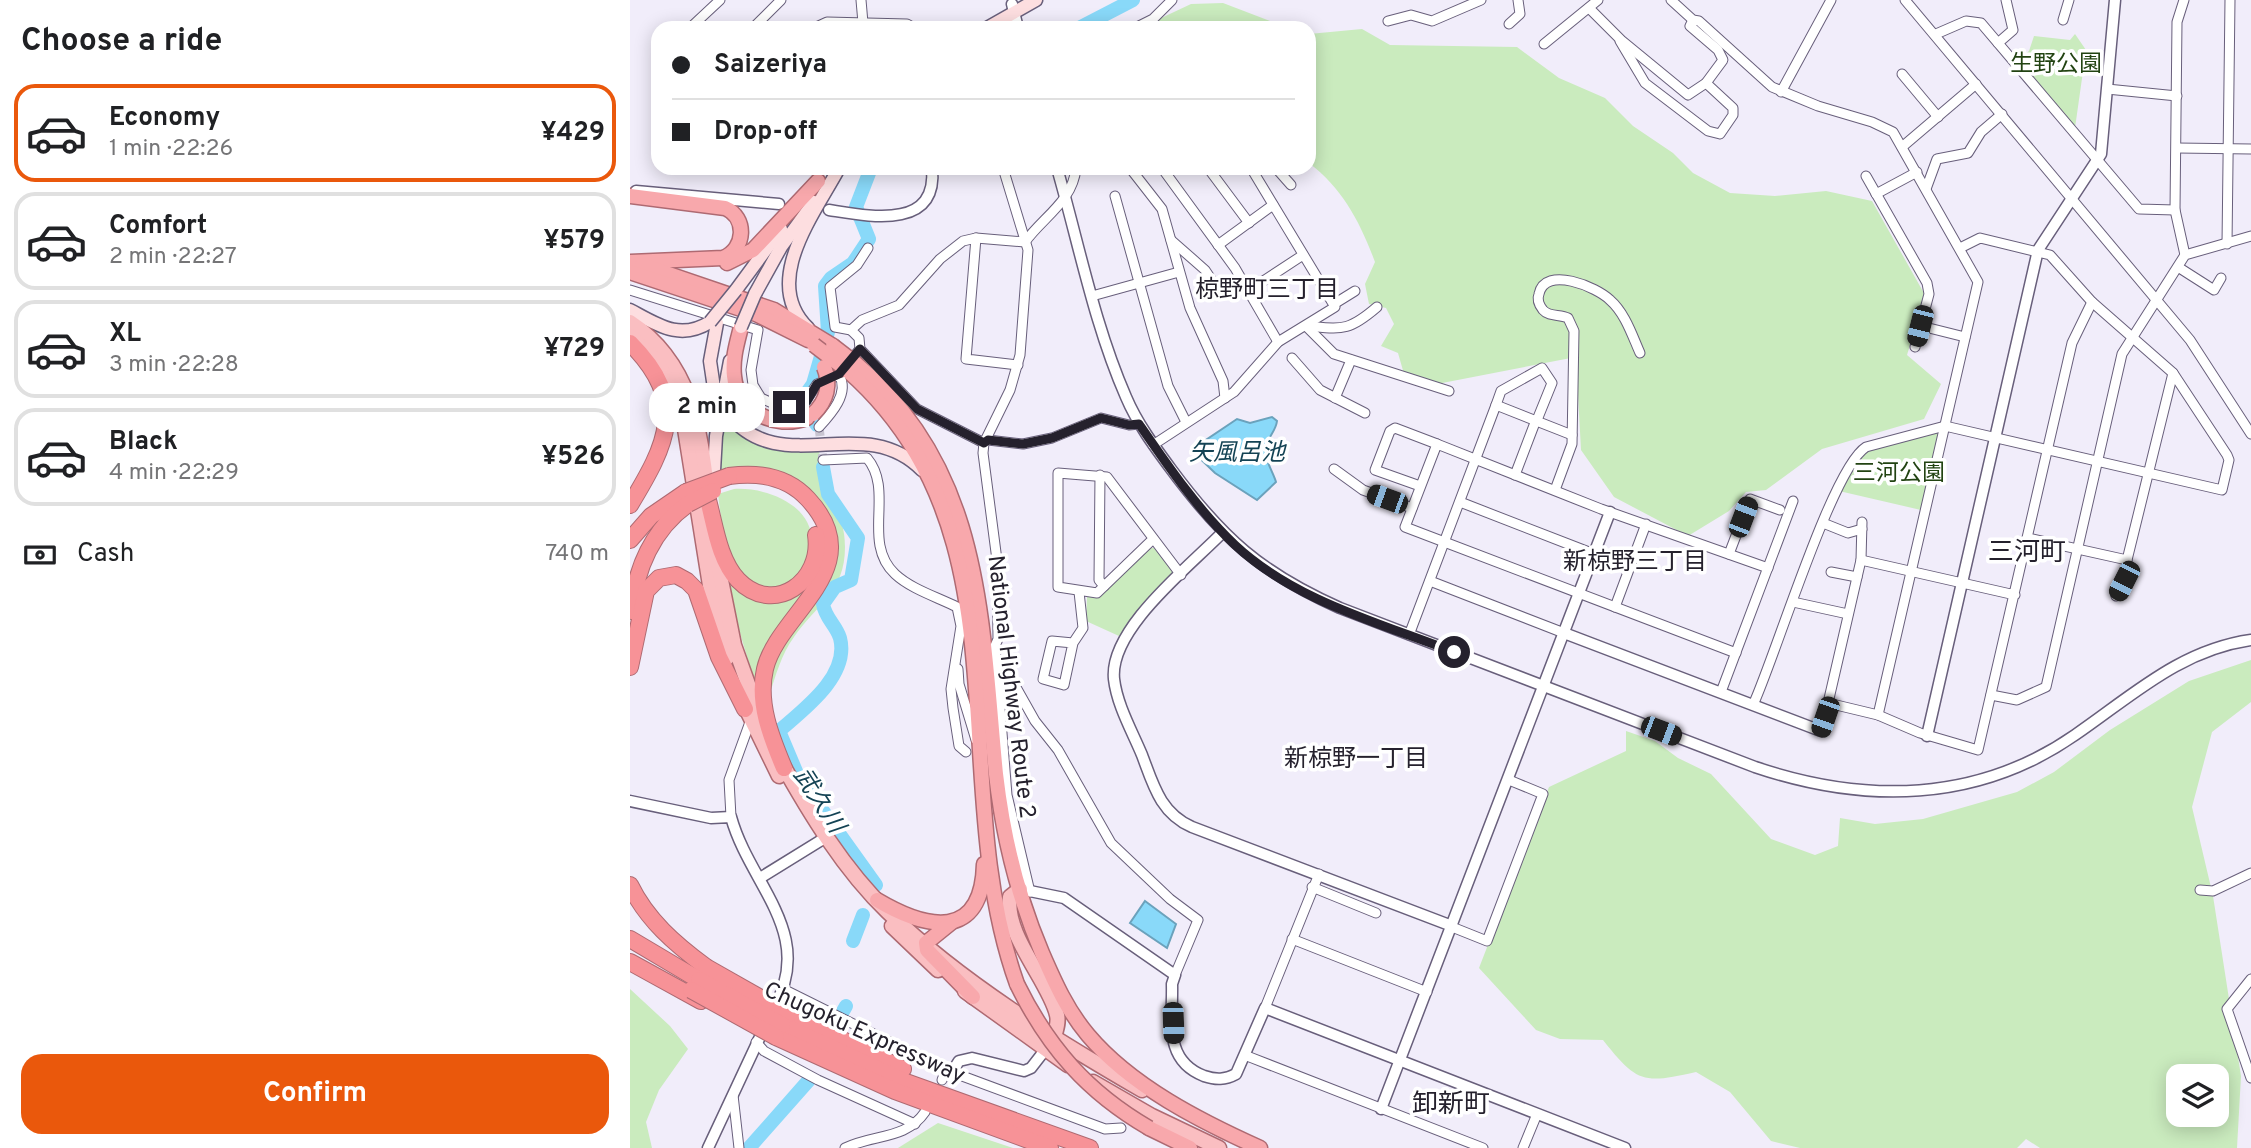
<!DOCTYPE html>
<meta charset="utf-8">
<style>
body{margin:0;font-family:Overpass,"Noto Sans JP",sans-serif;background:#f2f2f2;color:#202124;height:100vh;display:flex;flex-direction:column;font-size:26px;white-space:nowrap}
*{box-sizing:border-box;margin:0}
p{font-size:23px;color:#757577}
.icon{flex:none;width:38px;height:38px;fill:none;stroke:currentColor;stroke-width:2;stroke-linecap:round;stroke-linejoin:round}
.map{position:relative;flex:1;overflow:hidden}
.drawer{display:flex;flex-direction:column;background:#fff;width:630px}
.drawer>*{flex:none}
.banner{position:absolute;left:21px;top:21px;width:665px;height:154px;border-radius:21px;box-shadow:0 4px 18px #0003;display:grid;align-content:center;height:154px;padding:0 21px;background:#fff}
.buttons{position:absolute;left:1536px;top:1064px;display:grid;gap:14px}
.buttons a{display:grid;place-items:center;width:63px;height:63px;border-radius:14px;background:#fff;box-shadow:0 4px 18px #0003;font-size:35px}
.end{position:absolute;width:32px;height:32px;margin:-16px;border:9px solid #25212d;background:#fff;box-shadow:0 0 0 4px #fff}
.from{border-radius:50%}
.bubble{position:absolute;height:49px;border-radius:21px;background:#fff;box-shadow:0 4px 18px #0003;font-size:23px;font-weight:700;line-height:49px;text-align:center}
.car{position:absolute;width:21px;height:42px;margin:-21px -10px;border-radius:9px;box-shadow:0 0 5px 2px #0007;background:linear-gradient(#222 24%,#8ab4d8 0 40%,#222 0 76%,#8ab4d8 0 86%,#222 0)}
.banner b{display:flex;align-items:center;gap:24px;height:66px;font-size:26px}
.banner b+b{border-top:2px solid #e0e0e0}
.banner i{width:18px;height:18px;background:#202124}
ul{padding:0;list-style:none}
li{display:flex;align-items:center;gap:21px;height:98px;margin:0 14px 10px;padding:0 7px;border:4px solid #e0e0e0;border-radius:21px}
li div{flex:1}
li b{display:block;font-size:26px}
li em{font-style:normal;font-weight:700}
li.on{border-color:#ea580c}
li>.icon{width:63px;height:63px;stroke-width:1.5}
h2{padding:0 21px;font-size:32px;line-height:84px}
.pay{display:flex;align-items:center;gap:18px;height:77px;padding:0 21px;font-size:26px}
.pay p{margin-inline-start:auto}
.cta{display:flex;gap:14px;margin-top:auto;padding:14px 21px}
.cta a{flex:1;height:80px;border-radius:21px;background:#ea580c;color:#fff;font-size:28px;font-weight:700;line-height:80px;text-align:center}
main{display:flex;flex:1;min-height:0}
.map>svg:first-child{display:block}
</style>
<main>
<section class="drawer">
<h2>Choose a ride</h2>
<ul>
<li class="on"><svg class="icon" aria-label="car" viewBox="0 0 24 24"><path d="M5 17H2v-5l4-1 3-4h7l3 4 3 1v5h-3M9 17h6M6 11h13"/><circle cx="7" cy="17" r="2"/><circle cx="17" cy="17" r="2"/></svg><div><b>Economy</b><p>1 min · 22:26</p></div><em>¥429</em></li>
<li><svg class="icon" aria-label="car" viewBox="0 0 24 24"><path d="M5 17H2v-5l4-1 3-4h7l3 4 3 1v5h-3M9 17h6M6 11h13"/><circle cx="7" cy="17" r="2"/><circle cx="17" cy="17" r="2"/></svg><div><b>Comfort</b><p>2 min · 22:27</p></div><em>¥579</em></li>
<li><svg class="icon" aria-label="car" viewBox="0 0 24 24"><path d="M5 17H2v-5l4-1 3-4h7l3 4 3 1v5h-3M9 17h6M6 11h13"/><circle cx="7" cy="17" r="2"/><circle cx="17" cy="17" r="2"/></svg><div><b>XL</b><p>3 min · 22:28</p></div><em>¥729</em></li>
<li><svg class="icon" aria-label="car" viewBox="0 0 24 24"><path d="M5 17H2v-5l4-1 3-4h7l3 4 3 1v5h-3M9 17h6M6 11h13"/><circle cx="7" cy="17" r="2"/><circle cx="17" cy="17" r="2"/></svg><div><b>Black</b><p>4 min · 22:29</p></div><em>¥526</em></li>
</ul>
<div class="pay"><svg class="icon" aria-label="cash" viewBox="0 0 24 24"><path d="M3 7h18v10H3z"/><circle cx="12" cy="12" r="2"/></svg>Cash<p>740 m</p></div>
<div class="cta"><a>Confirm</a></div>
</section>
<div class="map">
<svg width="1621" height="1148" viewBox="0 0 1621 1148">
<rect width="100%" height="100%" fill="#f1edfa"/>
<g fill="#caebbe" fill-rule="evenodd">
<path d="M593,3l65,25h-148l51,-24z"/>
<path d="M732,29l28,16 127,2 42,31 46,20 28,28 40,27 20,20 37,20 45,3 51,-5 46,10 53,94 -18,60 34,29 -17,35 -102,30 -56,41 -20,2 -17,19 -41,25 -74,-39 -33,-47 -5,-93 -139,27 -33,-10 -6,-21 -17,-7 13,-22 -8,-16 -17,-4 -4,-20 10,-22c-15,-40 -32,-73 -66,-99v-129z"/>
<path d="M1445,34l11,16 -11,78 -57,-67 11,-10 5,-15 36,4z"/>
<path d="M94,416c26,31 56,37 95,34 2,13 1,30 7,42 9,22 19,27 19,55 0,45 -28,57 -51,90 -13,18 -18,38 -25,59l3,-33 48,-67 14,-31 1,-10 -35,-70 -84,-11z"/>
<path d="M1309,431l-18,79 -82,-19 28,-42z"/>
<path d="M104,489c33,-2 81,16 78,57 -1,12 -10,25 -15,35 -8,3 -18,8 -27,8 -43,-1 -48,-63 -52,-95z"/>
<path d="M519,548h5l20,22 -2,7 -53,59 -33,-15 1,-24 12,-2z"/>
<path d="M193,554c10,25 -40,69 -52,91 -9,16 -11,33 -12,52l-27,-91 -4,-31c10,8 18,19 31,23 32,12 60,-14 64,-44z"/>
<path d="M1621,660v42l-39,30 -20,75 21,89 28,180 -4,72h-197l-14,-9 -9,9h-217l-29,-7 -41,-49 -34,-20c-53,12 -59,11 -93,-32l-43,-1 -24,-9 -57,-62 70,-181 77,-36v-20l29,10 23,17 33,16 60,65 44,16 23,-9 2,-28 35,6 48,-5 94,-27 37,-20 56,-42 79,-49zM1549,1076h38v39h-38z"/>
<path d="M0,989l40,37 18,23 -29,41 -13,32 6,26h-22z"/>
<path d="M308,1123l75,25h-115z"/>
</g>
<g fill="#89d9f9" stroke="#6ba2bc" stroke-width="2">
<path d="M642,417l5,4c-1,9 -7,14 -10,22 -5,14 5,26 9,39l-19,18 -42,-27 -24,-23 46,-31 13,4z"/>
<path d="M515,901l31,23 -9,24 -37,-25z"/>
</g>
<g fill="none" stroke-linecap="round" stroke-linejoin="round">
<g stroke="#89d9f9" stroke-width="14">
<path d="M449,28l54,-28"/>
<path d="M187,425l-16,-24 12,-17 15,-52 -3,-46 6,-8 22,-15 16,-24 -13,-32 15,-39"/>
<path d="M193,467l5,27 30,44 -7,42 -16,7 -12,17c2,14 13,21 17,34 10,38 -37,72 -61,93l19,45 78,109"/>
<path d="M223,941l10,-26"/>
<path d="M212,1013l4,-7"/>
<path d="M119,1148l60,-68"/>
</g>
<path stroke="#c8c4d1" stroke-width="9" stroke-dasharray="9 4.5" stroke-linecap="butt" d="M189,427l4,33"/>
<defs>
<g id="minor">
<path d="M231,0l2,23"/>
<path d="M1041,0l22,20 6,1 73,66 46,19 54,16 21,10 85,150 -100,433"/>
<path d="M1275,0l285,340 61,94"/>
<path d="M1554,0l-7,22 -2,188 10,45"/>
<path d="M959,8l32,32 67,55 18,-12 17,-23 -5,-10 -28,-24 3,-6"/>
<path d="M1433,20l6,-20"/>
<path d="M758,21l23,-6 21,6 49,-21"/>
<path d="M879,24l11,-10 -2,-14"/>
<path d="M60,28l30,-28"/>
<path d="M123,28l28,-28"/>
<path d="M184,28l13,-6 80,2 7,4"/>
<path d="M505,28l18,-9 19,-19"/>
<path d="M1306,34l30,-13 15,2 158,186 36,1"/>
<path d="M990,41l25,42 63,48 12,3 13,-19v-7l-27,-25"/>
<path d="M1368,43l15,-13 -7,-30"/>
<path d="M914,44l54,-44"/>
<path d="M1272,74l36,43"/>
<path d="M1477,89l70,7"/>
<path d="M1151,92l50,-92"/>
<path d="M1272,147l74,-63"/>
<path d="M1547,148l74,1"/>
<path d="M373,168l25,82 -8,105 -10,35 -26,53 -1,10 14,107 1,79 -3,7 12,149 23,97"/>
<path d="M500,168l32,41 28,99 33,73 2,17"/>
<path d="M532,168l73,100 43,74"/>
<path d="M578,168l41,55"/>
<path d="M646,168l15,17"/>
<path d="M1236,176l61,107 2,11 -14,53"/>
<path d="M1296,189l11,-30 31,-6 13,-21 21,-18"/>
<path d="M1246,194l41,-22"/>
<path d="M485,196l53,190 18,36"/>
<path d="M346,238l-10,121 52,6"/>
<path d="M541,240l34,30 8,12"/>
<path d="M395,242c18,-25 48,-41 51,-74"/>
<path d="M1597,244l3,-244"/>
<path d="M588,245l55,-40"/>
<path d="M1548,267l36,23 7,-12"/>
<path d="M0,290l128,40 -7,40 2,15 8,13 20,9 24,-5 12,-18 22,-9 21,-26"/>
<path d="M618,291l55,-36"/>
<path d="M462,296l87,-24"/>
<path d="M704,304l21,-13"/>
<path d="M676,326l28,28 115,37"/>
<path d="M676,326c36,3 42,6 71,-19"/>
<path d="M1291,326l44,11"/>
<path d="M221,330l-16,-3 -5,-40 27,-22 11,-17"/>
<path d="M662,358l28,32 45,23"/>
<path d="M705,398l16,-38"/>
<path d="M866,405l5,-14 41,-23 10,15 -15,37"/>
<path d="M189,427c12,-13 31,-34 20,-52"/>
<path d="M358,440l35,4 29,-6 49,-20 28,7 10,-1"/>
<path d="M354,443l-67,-34 -57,-60 -1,-11 -8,-8 11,-10 37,-15 41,-46 23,-18 13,-3 49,4"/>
<path d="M523,445l81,-53 44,-50 57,-35 -84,-139"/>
<path d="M193,460l44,-2c28,33 -6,84 28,116 16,15 42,23 62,33l4,19 -10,63 2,19 6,38 7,6"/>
<path d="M704,469l29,21 49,18"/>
<path d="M470,475l-1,105 5,6"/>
<path d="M885,475l21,-55"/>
<path d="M790,486l-45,-16 15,-39 5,-3 42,16"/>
<path d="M925,490l17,-46 2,-113 -6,-13c-8,-4 -19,-1 -25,-8 -4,-5 -6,-11 -4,-16 6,-29 58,-7 71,6 15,13 22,35 30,53"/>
<path d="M830,502l134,52"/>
<path d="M1193,523l25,10 14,-4"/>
<path d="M1398,538l99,22 46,-187"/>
<path d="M522,540l-55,53 -39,-6v-114l49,4 74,98"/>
<path d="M1099,554l21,-55 30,11"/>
<path d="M1231,560l1,-38"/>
<path d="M1201,572l26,5"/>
<path d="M800,581l134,52"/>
<path d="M1385,595l-154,-35 -33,143 50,12 42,18 58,17 94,-407 20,-41"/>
<path d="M1486,596l9,-18 2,-18"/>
<path d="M1163,602l55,12"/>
<path d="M985,607l31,-83"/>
<path d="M779,635l87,-230 76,30"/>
<path d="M443,643l-9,42 -21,-6 9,-38 21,2 10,-15 -4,-36"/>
<path d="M1106,653l-331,-126 32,-83 164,65 167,59"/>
<path d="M366,666l17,16 22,39 23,29 53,93 59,56 28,21 -23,55"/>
<path d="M328,669l1,15 17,56"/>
<path d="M1091,692l72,-191"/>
<path d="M1361,695l26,5 29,-13 76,-333 63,-99 66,-19"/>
<path d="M1123,705c22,-47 79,-237 113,-258l79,-21 277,64 7,-30 -2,-5 -54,-82 -81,-71 -42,-47 -70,-17 -20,10"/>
<path d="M1191,731l9,-28"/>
<path d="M101,817l-2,-37 21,-58"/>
<path d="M682,887l64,26"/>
<path d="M1570,890l13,1 38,-18"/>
<path d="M822,927l35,14 56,-147 -34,-14"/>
<path d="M662,939l135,53"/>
<path d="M1621,979l-24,30 24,69"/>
<path d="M155,990l161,80 159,59 16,-1"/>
<path d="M635,1008l54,-134"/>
<path d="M126,1042l8,9 54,29 97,44"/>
<path d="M617,1056l236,92"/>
<path d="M312,1080l4,-10"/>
<path d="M103,1095l6,53"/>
<path d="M215,1148c28,-14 61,-8 80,-36"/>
<path d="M893,1148l14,-34"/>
</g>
<g id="tertiary">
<path d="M382,4l6,24"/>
<path d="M427,168c22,76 37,156 69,229 11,26 28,49 45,72 51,69 90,104 169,139l415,159c110,37 222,36 320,-32 57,-39 105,-85 176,-95"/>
<path d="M6,191l143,13"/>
<path d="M199,210c39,6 109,21 103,-42"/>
<path d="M593,532c-34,35 -114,97 -109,147 3,26 18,52 28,76 11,29 18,58 50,72l260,99"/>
<path d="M934,633l257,98"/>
<path d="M1297,736l111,-486 63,-96 14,-154"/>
<path d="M0,801l81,17 20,-1c19,69 86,116 42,193"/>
<path d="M130,878l68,-42"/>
<path d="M390,889l44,9 111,77 -3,9c1,37 -9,76 32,92 12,4 21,4 32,-2l29,-66 360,140"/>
<path d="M322,1072l7,-11 13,-3 52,13 7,-3 14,-18"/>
<path d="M751,1109l229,-597"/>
<path d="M78,1148l58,-124"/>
</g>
<g id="secondary">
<path d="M357,28l49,-28"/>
<path d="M106,290l45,-61"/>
<path d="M125,294l26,-47 33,-45"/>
<path d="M0,310c28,15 50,31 80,12"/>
<path d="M178,328c-48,-46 7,-115 31,-160"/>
<path d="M84,388l-4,-27 7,-38"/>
<path d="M98,414c53,67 135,-4 194,56"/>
<path d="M83,488l3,-52 14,-75"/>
</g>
<g id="primary">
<path d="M0,322c61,40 70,106 78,174"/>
<path d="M0,336l26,24 25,44 31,194 15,60"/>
<path d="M83,540l21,105 29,81"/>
<path d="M112,700l37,76"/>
<path d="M150,760c29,52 64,110 108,152 74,71 166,127 254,178"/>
<path d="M390,889l-10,8c-7,36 40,86 47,118 2,7 -1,15 -3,22"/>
<path d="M262,926l46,44"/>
<path d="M335,991l103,74"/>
<path d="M463,1082l59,34 67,32"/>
</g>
<g id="trunk">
<path d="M0,196l95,12c22,9 21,41 -2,50l-93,4"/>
<path d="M97,263l26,-13 65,-69"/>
<path d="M12,265l132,45 59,36"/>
<path d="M0,272l126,42 52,26"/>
<path d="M111,327c-4,16 -9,32 -7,49 3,35 41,54 73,42"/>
<path d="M225,363c129,106 126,260 141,411 7,61 22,123 46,179 13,30 25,57 46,82 43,51 112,86 172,113"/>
<path d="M218,371c184,163 95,407 169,613"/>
<path d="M247,900c49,29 105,42 107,-36"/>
<path d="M322,922l-26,21 1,7 46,47"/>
<path d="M519,1128l41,20"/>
</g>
<g id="motorway">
<path d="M0,343c59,59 37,101 0,162"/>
<path d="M99,476c29,-4 58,0 79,23 64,69 -30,114 -43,170 -8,34 6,68 19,99"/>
<path d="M78,500c7,26 11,60 30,80 36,37 85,1 78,-45"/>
<path d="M0,540l21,-24 35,-24"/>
<path d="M2,611c3,-42 21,-82 56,-107"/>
<path d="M0,667l16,-76 13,-13 17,-3 11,6 9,9 23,67 26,52"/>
<path d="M0,885c17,35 45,59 76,82"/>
<path d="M0,939l69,41"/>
<path d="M0,962l71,39"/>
<path d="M159,1014l114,55"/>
<path d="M152,1025l124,57 184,66"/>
<path d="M146,1037l119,54 155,57"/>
</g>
</defs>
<use href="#minor" stroke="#685f7b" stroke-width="11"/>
<use href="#tertiary" stroke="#685f7b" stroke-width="13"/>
<use href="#secondary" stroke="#685f7b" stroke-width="15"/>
<use href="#primary" stroke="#ae6a72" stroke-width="17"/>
<use href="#trunk" stroke="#ae6a72" stroke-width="17"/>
<use href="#motorway" stroke="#ae6a72" stroke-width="18"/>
<use href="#minor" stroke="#fff" stroke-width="9"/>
<use href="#tertiary" stroke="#fff" stroke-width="10"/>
<use href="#secondary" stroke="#fddee0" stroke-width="12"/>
<use href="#primary" stroke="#fabec1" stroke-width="14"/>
<use href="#trunk" stroke="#f8a8ac" stroke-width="14"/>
<use href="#motorway" stroke="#f79297" stroke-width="16"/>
<defs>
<g id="secondary-bridge">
<path d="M80,322l26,-32"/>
<path d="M111,327l14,-33"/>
<path d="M84,388l14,26"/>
</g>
<g id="trunk-bridge">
<path d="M184,345l34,26"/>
<path d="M203,346l22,17"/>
<path d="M183,414c14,-13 18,-30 11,-47"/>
<path d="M387,984c31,63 70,108 132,144"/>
</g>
<g id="motorway-bridge">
<path d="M56,492l43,-16"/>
<path d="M58,504l25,-13"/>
<path d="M76,967l83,47"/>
<path d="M69,980l83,45"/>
<path d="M61,990l85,47"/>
</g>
</defs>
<use href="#secondary-bridge" stroke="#685f7b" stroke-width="15" stroke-linecap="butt"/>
<use href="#trunk-bridge" stroke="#ae6a72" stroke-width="17" stroke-linecap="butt"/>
<use href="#motorway-bridge" stroke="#ae6a72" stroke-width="18" stroke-linecap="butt"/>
<use href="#secondary-bridge" stroke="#fddee0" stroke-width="12"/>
<use href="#trunk-bridge" stroke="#f8a8ac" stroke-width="14"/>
<use href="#motorway-bridge" stroke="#f79297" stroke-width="16"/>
</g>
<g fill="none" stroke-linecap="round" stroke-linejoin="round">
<path stroke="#25212d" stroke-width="9" d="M159,407l18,-6 10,-17 22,-10 21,-25 57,60 67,34 4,-3 35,4 29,-6 49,-20 28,7 10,-1c29,42 59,86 96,121 60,56 145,78 219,107"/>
</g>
<g text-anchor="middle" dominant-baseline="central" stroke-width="7" stroke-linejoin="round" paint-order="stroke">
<g font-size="23" fill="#224312" stroke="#fff">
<text x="1426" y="65">生野公園</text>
<text x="1269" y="474">三河公園</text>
</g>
<g font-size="23" fill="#25212d" stroke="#fff">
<text transform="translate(380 687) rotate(83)">National Highway Route 2</text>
<text transform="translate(234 1034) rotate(24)">Chugoku Expressway</text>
</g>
<g font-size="24" fill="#25212d" stroke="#fff">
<text x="637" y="291">椋野町三丁目</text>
<text x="1005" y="563">新椋野三丁目</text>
<text x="726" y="760">新椋野一丁目</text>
</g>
<g font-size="24" font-style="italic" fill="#144354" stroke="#fff">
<text x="607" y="454">矢風呂池</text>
<text transform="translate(188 801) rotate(57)">武久川</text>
</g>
<g font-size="26" fill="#25212d" stroke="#fff">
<text x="1397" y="553">三河町</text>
<text x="821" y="1105">卸新町</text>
</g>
</g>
</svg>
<div class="buttons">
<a><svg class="icon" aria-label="layers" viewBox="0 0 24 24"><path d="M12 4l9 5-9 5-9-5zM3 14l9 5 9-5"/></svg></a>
</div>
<i class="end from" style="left:824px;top:652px"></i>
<i class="end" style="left:159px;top:407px"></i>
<div class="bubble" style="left:19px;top:383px;width:116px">2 min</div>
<i class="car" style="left:1290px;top:326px;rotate:194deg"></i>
<i class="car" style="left:757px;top:499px;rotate:290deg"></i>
<i class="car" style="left:1113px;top:517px;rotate:21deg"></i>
<i class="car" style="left:1494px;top:581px;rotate:207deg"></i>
<i class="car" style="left:1195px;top:717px;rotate:199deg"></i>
<i class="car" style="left:1031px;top:731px;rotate:111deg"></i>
<i class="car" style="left:543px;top:1023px;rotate:178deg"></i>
<div class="banner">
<b><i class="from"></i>Saizeriya</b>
<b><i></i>Drop-off</b>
</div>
</div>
</main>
